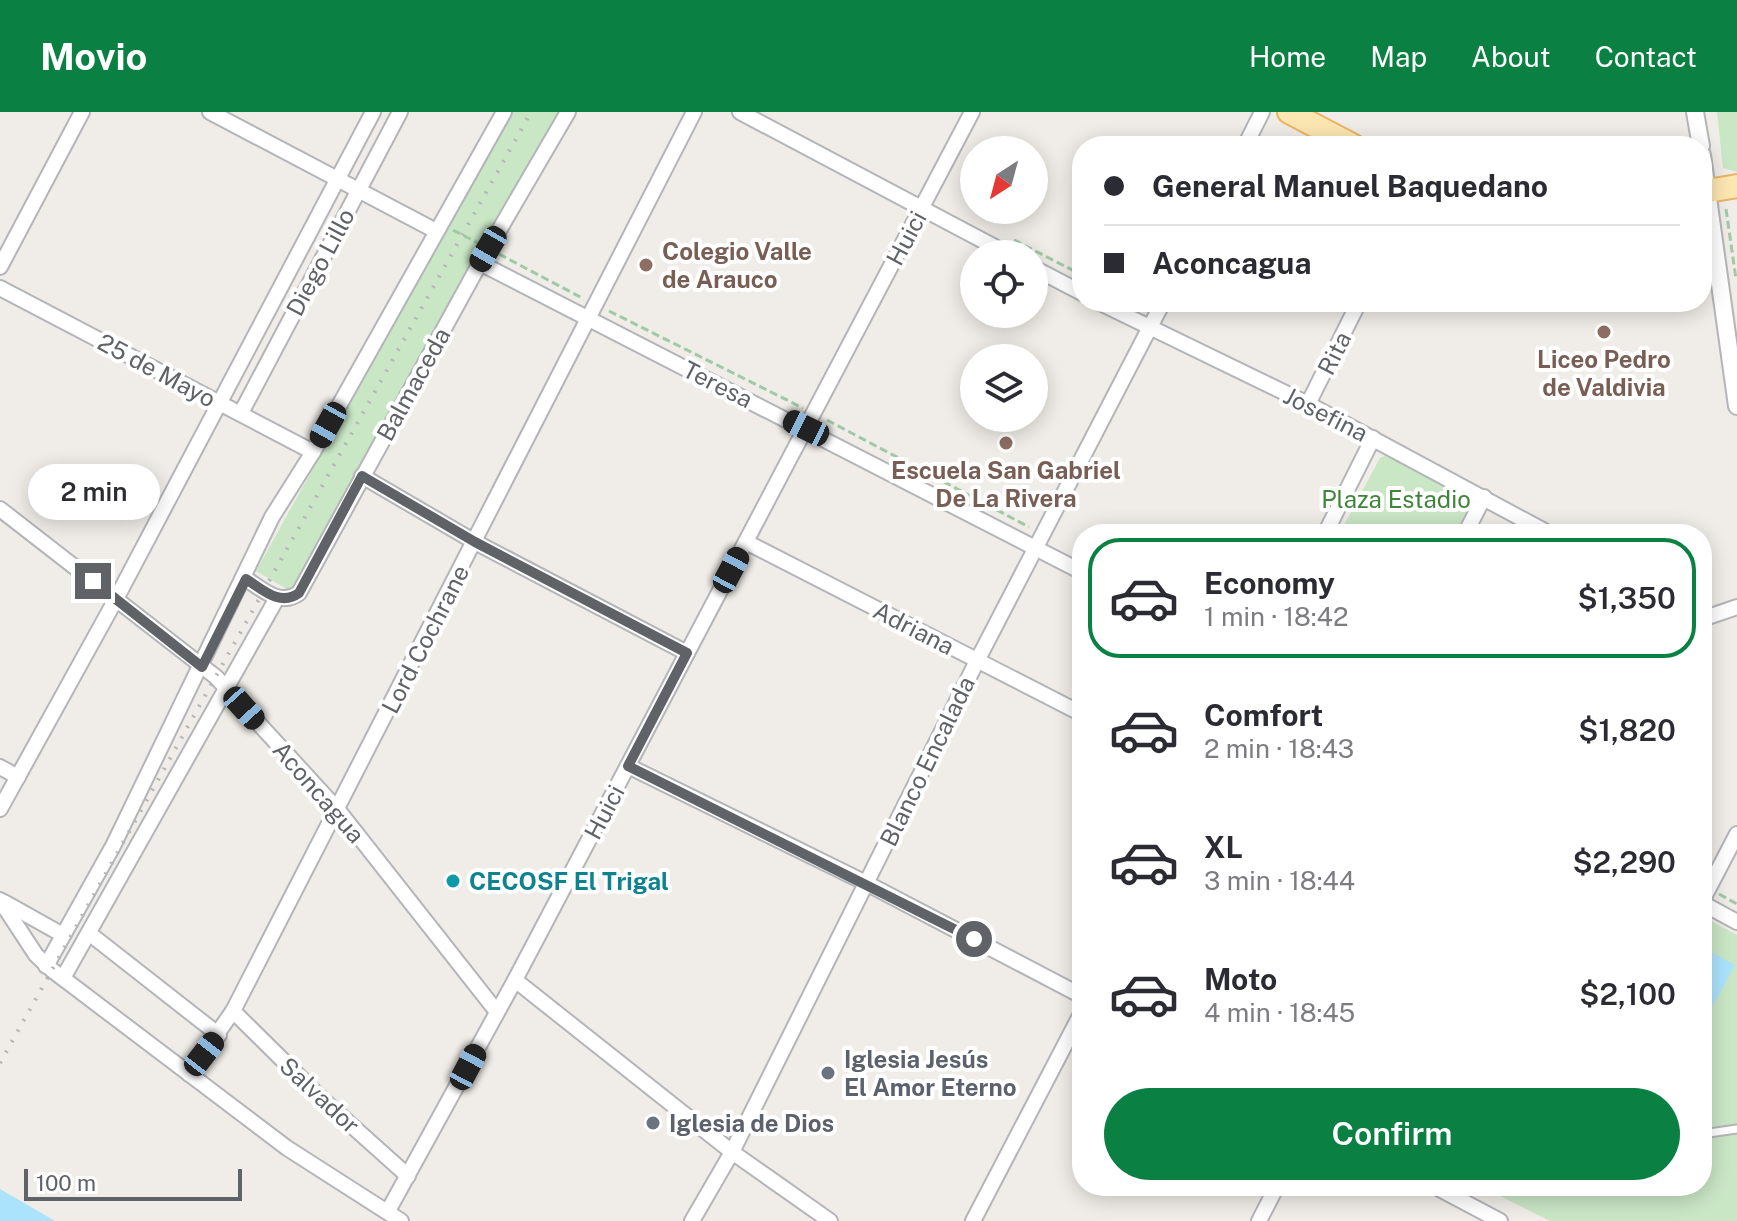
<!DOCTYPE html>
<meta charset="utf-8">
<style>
body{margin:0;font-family:"Public Sans",sans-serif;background:#f2f2f3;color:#2b2b33;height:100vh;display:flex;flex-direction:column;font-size:30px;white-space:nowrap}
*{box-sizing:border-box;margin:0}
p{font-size:26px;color:#7c7c81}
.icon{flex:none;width:44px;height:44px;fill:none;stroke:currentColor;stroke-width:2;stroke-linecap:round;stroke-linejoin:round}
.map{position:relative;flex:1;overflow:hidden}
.details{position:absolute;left:1072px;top:412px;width:640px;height:672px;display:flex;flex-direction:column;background:#fff;border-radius:32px;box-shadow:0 4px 20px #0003}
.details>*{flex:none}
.guide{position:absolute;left:1072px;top:24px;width:640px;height:176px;border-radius:32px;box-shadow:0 4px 20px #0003;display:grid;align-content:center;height:176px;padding:0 32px;background:#fff}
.needle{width:52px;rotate:216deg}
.tools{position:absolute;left:960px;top:24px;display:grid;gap:16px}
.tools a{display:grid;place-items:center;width:88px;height:88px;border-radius:50%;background:#fff;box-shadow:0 4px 20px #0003;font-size:40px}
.scale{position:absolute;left:24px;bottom:20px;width:218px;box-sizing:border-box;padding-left:8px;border:4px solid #5f6367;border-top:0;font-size:22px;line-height:28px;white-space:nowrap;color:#5f6367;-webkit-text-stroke:6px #fff;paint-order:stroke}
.end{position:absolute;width:36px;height:36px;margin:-18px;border:10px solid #5f6367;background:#fff;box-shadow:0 0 0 4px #fff}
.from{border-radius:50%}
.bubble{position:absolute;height:56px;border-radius:28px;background:#fff;box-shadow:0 4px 20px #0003;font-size:26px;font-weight:600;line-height:56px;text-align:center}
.car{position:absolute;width:24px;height:48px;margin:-24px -12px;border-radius:10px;box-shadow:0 0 6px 2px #0007;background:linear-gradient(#222 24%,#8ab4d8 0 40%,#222 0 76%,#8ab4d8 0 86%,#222 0)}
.guide b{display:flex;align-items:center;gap:28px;height:76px;font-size:30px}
.guide b+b{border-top:2px solid #e1e1e2}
.guide i{width:20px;height:20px;background:#2b2b33}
ul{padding:14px 0 0;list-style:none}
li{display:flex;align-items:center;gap:24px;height:120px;margin:0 16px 12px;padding:0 16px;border:4px solid transparent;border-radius:32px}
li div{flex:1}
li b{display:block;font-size:30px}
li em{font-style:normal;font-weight:600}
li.current{border-color:#0b8043}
li>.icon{width:72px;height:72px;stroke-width:1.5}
.action{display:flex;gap:16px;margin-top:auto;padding:16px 32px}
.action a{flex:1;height:92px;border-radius:48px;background:#0b8043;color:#fff;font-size:32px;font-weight:600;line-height:92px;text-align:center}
header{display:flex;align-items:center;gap:48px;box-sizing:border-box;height:112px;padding:0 40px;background:#0b8043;color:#fff}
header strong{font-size:38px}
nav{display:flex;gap:44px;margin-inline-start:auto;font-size:28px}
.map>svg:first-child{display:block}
</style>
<header>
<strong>Movio</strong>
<nav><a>Home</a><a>Map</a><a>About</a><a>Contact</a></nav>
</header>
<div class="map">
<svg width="1737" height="1109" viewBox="0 0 1737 1109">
<rect width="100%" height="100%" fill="#f0ede8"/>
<g fill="#c9e6c5">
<path d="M511,0h47l-266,480 -36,-21z"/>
<path d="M1717,0h20v60l-14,-4z"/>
<path d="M1387,343l78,41 3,16 -12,22h-117l41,-76z"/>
<path d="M1702,804l35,19v286h-187l-70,-35h222z"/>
</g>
<g fill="#ace3fc">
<path d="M1702,835l33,18 -25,46 -8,-4z"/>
<path d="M0,1077l55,32h-55z"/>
</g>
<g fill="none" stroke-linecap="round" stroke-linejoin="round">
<defs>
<path id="service" d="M1702,1022l35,-5"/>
<g id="minor">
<path d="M210,0l226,119"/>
<path d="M740,0l268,142"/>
<path d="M1245,34l17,-34"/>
<path d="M480,151l602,309"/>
<path d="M0,155l82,-155"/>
<path d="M1034,156l48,25"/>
<path d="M0,176l313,164"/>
<path d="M1098,190l210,102 242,130"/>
<path d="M1308,292l51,-102"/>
<path d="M241,301l159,-301"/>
<path d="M362,364l113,66 212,111"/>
<path d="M0,397l216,168 122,133 159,202"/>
<path d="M1325,422l48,-96"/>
<path d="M1465,422l19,-37"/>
<path d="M746,430l336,172"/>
<path d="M246,467c16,10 34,28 53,14l181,-330 88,-151"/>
<path d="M1702,507l35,-12"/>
<path d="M628,654l238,117 216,113"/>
<path d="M0,655l18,10"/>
<path d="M0,697l116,-210 257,-487"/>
<path d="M0,788l36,55 16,15 235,178 114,73"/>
<path d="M1702,789l35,-67"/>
<path d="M4,790l59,33"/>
<path d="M1702,791l35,19"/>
<path d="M90,822l129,101"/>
<path d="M46,854l67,-120 159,-329 41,-65 191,-340"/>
<path d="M63,866l214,-380"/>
<path d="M515,868l217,172 98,69"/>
<path d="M233,899l89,88 86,77"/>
<path d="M189,962l44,-63 461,-899"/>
<path d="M1434,1074l66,35"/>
<path d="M388,1099l127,-231 457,-868"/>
<path d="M692,1109l40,-69 245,-491 186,-359"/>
<path d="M973,1109l109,-209"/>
<path d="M1259,1109l18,-35"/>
</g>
<g id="tertiary">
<path d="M1695,0l6,34"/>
<path d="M1702,43l35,251"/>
</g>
<g id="primary">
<path d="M1289,0l65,34"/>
<path d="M1702,80l35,-6"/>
</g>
</defs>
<use href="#service" stroke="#b3b5b9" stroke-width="11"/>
<use href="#minor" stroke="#b3b5b9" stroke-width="18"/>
<use href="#tertiary" stroke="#b3b5b9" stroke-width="20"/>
<use href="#primary" stroke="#ecb565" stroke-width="26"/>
<g stroke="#a0caa6" stroke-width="3" stroke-dasharray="8 4" stroke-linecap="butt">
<path d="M1371,26l15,8"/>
<path d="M1726,97l10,70"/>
<path d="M453,118l25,13"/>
<path d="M1014,128l68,35"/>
<path d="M499,142l85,45"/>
<path d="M1135,190l10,6"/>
<path d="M609,199l194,97"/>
<path d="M827,308l202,107"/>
<path d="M1719,782l18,10"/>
</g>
<use href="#service" stroke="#fff" stroke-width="7"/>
<use href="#minor" stroke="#fff" stroke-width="14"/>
<use href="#tertiary" stroke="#fff" stroke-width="16"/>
<use href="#primary" stroke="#fce6b1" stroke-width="22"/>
<path stroke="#b5b6b7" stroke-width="4" stroke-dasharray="2 10" stroke-linecap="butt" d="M0,951l531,-951"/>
</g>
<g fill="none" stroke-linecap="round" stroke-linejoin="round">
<path stroke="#5f6367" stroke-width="10" d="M93,469l109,86 44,-88c16,10 34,28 53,14l63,-117 113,66 212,111 -59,113 346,173"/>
</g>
<g fill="#8d6e63" stroke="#fff" stroke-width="3">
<circle cx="646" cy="153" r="8"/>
<circle cx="1604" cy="220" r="8"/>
<circle cx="1006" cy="331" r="8"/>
</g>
<circle fill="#0f9aa8" stroke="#fff" stroke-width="3" cx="453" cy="769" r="8"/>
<g fill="#6b7280" stroke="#fff" stroke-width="3">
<circle cx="828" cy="961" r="8"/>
<circle cx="653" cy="1011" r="8"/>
</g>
<g text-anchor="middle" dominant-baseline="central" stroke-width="8" stroke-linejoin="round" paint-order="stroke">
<g font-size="24" fill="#5f6367" stroke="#fff">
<text transform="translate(906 126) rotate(-62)">Huici</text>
<text transform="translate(320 150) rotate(-62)">Diego Lillo</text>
<text transform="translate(1334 241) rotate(-63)">Rita</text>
<text transform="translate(157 258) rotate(28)">25 de Mayo</text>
<text transform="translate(413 272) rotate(-61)">Balmaceda</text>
<text transform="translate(718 272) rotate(27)">Teresa</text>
<text transform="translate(1326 302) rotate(27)">Josefina</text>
<text transform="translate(914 516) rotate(27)">Adriana</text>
<text transform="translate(425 527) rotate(-63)">Lord Cochrane</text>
<text transform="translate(927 649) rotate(-64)">Blanco Encalada</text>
<text transform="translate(319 680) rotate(49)">Aconcagua</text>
<text transform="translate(604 700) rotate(-62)">Huici</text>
<text transform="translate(320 983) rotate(43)">Salvador</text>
</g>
<g font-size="24" font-weight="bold" fill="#785e54" stroke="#fff">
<text x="662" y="139" text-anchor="start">Colegio Valle<tspan x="662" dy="28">de Arauco</tspan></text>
<text x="1604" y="247">Liceo Pedro<tspan x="1604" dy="28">de Valdivia</tspan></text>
<text x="1006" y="358">Escuela San Gabriel<tspan x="1006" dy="28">De La Rivera</tspan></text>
</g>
<g font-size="24" fill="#3f8439" stroke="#fff">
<text x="1396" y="387">Plaza Estadio</text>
</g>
<g font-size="24" font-weight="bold" fill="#0d838f" stroke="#fff" text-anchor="start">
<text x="469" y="769">CECOSF El Trigal</text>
</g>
<g font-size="24" font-weight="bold" fill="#5b616d" stroke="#fff" text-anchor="start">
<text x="844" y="947">Iglesia Jesús<tspan x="844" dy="28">El Amor Eterno</tspan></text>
<text x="669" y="1011">Iglesia de Dios</text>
</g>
</g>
</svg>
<div class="tools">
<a><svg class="needle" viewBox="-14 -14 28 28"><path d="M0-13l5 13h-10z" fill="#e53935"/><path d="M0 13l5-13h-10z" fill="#7c7c81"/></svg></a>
<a><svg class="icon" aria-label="locate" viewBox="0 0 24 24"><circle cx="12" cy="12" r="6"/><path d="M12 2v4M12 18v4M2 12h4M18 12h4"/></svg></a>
<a><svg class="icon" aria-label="layers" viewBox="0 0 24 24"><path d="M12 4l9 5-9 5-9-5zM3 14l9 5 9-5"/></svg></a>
</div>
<div class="scale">100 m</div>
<i class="end from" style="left:974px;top:827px"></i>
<i class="end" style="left:93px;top:469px"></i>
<div class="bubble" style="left:28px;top:352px;width:132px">2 min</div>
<i class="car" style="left:488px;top:137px;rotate:210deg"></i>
<i class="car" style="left:328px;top:313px;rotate:209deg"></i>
<i class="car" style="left:806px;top:316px;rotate:296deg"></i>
<i class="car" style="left:731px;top:458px;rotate:28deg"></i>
<i class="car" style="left:244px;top:596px;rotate:138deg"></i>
<i class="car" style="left:204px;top:942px;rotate:38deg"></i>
<i class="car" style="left:468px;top:955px;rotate:28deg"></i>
<div class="guide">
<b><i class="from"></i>General Manuel Baquedano</b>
<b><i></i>Aconcagua</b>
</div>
<section class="details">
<ul>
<li class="current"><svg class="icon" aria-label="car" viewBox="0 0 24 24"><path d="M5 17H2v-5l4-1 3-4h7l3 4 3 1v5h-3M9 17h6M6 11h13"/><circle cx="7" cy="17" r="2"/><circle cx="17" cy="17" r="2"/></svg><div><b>Economy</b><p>1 min · 18:42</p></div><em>$1,350</em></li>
<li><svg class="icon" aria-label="car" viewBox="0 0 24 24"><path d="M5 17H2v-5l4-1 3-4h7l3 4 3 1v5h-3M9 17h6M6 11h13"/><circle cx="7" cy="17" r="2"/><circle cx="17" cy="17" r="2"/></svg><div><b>Comfort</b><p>2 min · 18:43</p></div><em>$1,820</em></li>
<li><svg class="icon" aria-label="car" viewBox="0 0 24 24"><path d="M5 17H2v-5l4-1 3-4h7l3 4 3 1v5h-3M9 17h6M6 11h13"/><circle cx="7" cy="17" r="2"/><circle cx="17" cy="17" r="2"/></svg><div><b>XL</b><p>3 min · 18:44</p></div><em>$2,290</em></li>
<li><svg class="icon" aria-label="car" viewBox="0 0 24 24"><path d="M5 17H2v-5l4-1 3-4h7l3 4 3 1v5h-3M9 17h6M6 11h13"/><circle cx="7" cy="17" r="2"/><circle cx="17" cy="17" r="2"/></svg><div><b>Moto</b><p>4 min · 18:45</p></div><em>$2,100</em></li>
</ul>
<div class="action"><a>Confirm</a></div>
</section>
</div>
